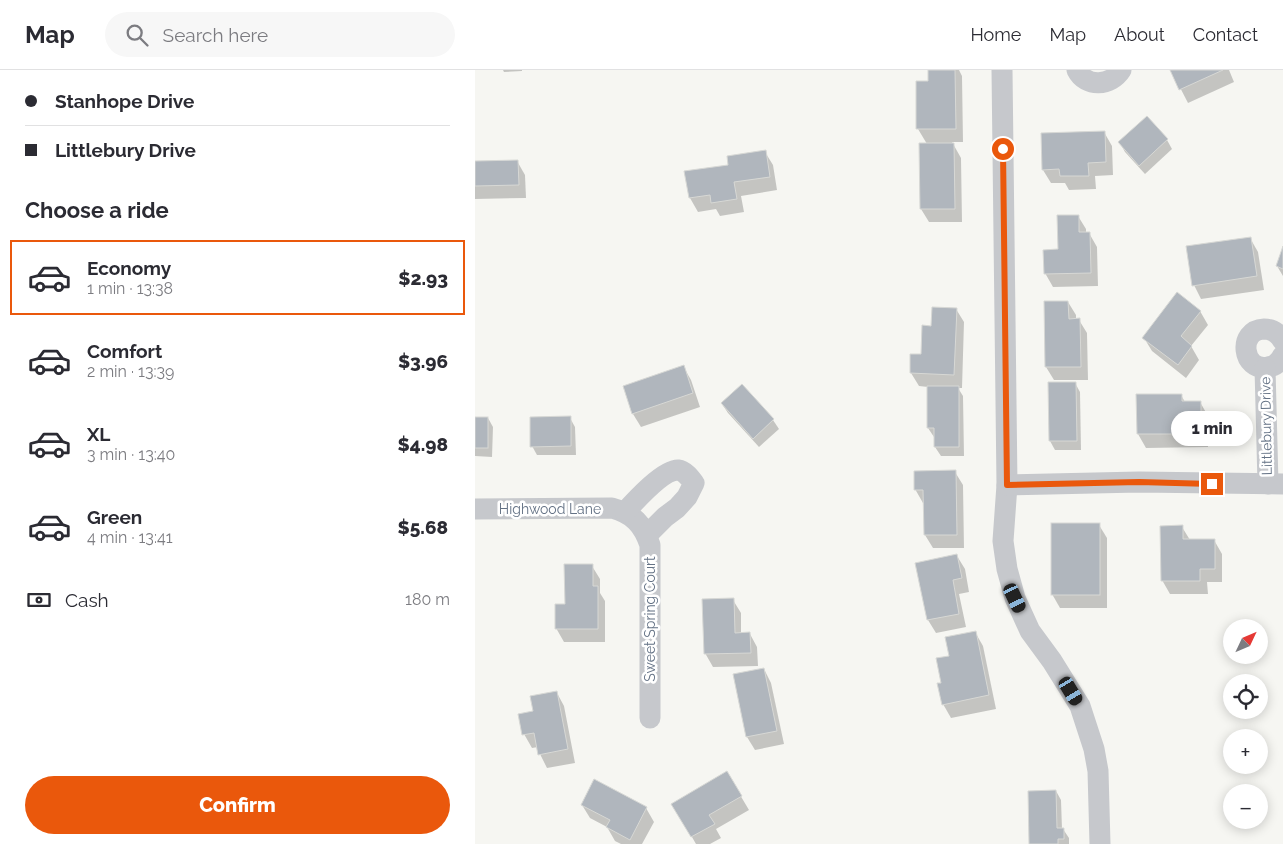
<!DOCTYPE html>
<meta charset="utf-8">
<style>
body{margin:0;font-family:Raleway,sans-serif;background:#f7f7f7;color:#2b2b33;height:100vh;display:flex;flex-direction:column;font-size:19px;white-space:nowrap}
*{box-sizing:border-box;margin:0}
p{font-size:16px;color:#7c7c81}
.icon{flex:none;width:28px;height:28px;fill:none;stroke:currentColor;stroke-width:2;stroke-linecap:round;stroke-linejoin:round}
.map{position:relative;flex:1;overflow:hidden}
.sheet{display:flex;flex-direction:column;background:#fff;width:475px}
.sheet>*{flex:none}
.guide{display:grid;align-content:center;height:110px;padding:0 25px;background:#fff}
.needle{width:32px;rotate:46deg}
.tools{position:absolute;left:748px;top:549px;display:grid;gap:10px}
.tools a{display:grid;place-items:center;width:45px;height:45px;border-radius:50%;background:#fff;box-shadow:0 2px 12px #0003;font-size:25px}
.end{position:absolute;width:22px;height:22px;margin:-11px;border:6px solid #ea580c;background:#fff;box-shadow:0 0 0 2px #fff}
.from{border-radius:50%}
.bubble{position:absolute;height:35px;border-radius:18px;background:#fff;box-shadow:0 2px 12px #0003;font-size:16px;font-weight:800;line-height:35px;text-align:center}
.car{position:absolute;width:15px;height:30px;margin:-15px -8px;border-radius:6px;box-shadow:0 0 4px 1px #0007;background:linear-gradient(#222 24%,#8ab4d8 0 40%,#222 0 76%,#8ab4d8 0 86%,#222 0)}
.guide b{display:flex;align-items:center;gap:18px;height:48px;font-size:19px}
.guide b+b{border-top:1px solid #e1e1e2}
.guide i{width:12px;height:12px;background:#2b2b33}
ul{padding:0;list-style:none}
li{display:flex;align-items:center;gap:15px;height:75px;margin:0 10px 8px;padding:0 15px;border:2px solid transparent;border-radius:0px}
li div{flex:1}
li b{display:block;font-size:19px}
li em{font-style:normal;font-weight:800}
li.current{border-color:#ea580c}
li>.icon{width:45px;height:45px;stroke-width:1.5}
h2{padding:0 25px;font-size:22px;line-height:60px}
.pay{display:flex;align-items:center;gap:12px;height:55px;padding:0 25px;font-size:19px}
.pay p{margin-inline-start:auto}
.button{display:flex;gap:10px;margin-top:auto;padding:10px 25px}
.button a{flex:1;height:58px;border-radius:30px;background:#ea580c;color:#fff;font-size:20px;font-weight:800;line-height:58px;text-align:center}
header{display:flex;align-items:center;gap:30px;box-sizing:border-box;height:70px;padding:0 25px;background:#fff;border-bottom:1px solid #e1e1e2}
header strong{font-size:24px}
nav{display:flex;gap:28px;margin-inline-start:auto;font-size:18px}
.search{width:350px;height:45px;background:#f7f7f7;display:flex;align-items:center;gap:12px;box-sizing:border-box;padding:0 18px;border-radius:28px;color:#7c7c81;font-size:19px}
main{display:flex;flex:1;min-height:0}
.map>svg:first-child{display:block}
</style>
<header>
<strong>Map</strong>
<div class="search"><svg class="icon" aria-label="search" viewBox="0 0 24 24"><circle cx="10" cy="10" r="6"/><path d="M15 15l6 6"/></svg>Search here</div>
<nav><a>Home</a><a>Map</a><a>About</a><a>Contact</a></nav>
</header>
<main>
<section class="sheet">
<div class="guide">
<b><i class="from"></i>Stanhope Drive</b>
<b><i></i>Littlebury Drive</b>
</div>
<h2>Choose a ride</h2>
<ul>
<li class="current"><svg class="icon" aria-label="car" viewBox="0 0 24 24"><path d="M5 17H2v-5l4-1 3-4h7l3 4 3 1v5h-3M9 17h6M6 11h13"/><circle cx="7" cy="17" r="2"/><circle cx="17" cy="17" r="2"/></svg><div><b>Economy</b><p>1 min · 13:38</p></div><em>$2.93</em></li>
<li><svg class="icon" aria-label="car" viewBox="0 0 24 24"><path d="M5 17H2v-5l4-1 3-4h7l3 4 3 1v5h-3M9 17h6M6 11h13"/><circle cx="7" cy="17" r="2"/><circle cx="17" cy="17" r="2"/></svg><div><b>Comfort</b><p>2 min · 13:39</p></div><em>$3.96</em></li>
<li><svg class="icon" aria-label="car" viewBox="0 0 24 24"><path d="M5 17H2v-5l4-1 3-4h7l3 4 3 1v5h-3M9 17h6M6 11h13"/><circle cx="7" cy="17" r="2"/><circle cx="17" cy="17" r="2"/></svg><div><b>XL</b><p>3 min · 13:40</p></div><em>$4.98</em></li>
<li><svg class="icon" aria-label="car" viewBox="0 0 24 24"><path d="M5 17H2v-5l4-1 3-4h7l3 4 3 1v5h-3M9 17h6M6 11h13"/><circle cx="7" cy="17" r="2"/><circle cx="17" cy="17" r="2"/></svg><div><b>Green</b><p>4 min · 13:41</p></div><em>$5.68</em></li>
</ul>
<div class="pay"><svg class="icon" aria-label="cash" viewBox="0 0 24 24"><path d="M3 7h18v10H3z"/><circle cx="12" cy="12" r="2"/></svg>Cash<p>180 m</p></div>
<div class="button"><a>Confirm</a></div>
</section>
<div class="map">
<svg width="808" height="774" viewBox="0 0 808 774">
<rect width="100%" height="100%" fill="#f6f6f2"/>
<g fill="#0003">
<path d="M28,0h19v1l-18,1z"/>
<path d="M454,0h30l3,6 1,66h-11l9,16 1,64h-33l-8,-13 6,-65 -9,-15 11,-47z"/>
<path d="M696,0h58l5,12 -46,21z"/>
<path d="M672,48l20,22 5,9 -27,25 -20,-22 -5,-9z"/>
<path d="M629,62l8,14 1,29 -18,1 1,13 -27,1 -4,-7h-14l-8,-13z"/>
<path d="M290,82l8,13 4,25 -36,6 3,16 -24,4 -4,-7 -18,3 -8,-14 -4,-26 44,-6z"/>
<path d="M42,91l8,14 1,23 -51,1v-37z"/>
<path d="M603,146l8,13v4h3l8,14 1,39 -45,1 -8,-14z"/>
<path d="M775,168l8,14 6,38 -63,9 -7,-14z"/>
<path d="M808,179v27l-6,-10z"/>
<path d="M593,232l8,13v5h3l8,13 1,47h-34l-8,-13z"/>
<path d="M481,239l8,13 -2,66h-4l5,8 1,60h-23l-6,-9v-10h-1l-6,-9v-41l-9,-1 -8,-13 11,-17 10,-29z"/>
<path d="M725,241l8,14 -17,21 8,14 -13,18 -34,-27 -8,-13z"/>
<path d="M208,296l8,14 9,27 -59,20 -8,-13 -9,-28z"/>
<path d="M600,313l5,9 1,58h-26l-5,-9z"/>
<path d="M267,316l31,34 6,9 -20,18 -31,-34 -6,-9z"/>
<path d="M663,325h43l4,7h15l8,14v31l-62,1 -8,-14z"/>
<path d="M0,348h13l5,9 -1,30 -17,-1z"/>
<path d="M95,348l5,9 1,28h-39l-5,-9z"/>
<path d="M480,402l8,13 1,63h-31l-8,-13v-32h-2l-8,-14z"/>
<path d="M624,455l8,13v70h-47l-8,-14z"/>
<path d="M707,457l8,13h24l8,14v28h-15l1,12h-38l-8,-14z"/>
<path d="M482,486l8,13 4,23 -10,2 7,33 -30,6 -8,-13 -11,-56z"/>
<path d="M117,496l8,13v14l5,8v41h-41l-8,-14 10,-23z"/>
<path d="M258,530l8,13v21h9l7,13 1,19 -45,1 -8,-14z"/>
<path d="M500,562l8,14 13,63 -45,9 -8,-14 7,-47z"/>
<path d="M289,599l7,14 13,61 -29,6 -8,-13z"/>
<path d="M82,623l7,13 11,57 -28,5 -7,-14 -2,-7 -6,1 -8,-14 10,-22z"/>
<path d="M252,703l22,37 -33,19 5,9 -11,6h-14l-23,-40z"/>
<path d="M581,721l5,9 1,29h1l6,9v6h-39z"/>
<path d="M107,735l64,3 8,14 -12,22h-21l-6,-3 -8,-14 -17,-9z"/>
</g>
<g fill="#b0b6bd" stroke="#d7d8d5">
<path d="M453,0h27l1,59h-40v-48h12z"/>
<path d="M695,0h53l-44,20z"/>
<path d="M672,46l21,23 -29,27 -21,-24z"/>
<path d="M630,61l1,31 -18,1 1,13h-29l-1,-7 -17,1 -1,-37z"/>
<path d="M444,73h35l1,66h-35z"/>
<path d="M291,80l4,27 -36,5 3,17 -26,4 -1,-8 -21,3 -5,-27 44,-6 -1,-9z"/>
<path d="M43,90l1,25 -44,1v-25z"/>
<path d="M582,145h22v17h11l1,41 -47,1 -1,-24 15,-1z"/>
<path d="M776,167l6,39 -65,10 -6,-40z"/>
<path d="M808,176v23l-7,-3z"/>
<path d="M702,222l24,19 -20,25 11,10 -14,19 -36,-27z"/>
<path d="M569,231h24l1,18 11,-1 1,49h-36z"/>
<path d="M457,237l25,1 -3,67 -44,-2v-19h11l1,-29 9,1z"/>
<path d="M209,295l9,28 -61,21 -9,-28z"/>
<path d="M573,312h28l1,59h-28z"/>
<path d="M267,314l32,35 -21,20 -32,-36z"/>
<path d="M452,316h32v61h-25v-19h-7z"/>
<path d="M661,324h46v7h19v33h-64z"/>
<path d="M96,346v30l-41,1v-30z"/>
<rect x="0" y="347" width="13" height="31"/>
<path d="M481,400l1,65h-33l-1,-45h-9v-19z"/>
<rect x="576" y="453" width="49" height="72"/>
<path d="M708,455v14h32v30h-15v12h-39l-1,-55z"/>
<path d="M482,484l5,24 -9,2 6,34 -32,6 -12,-57z"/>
<path d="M89,494h29v22h5v43h-43v-25h10z"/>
<path d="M259,528l1,35 15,-1 1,21 -47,1 -2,-55z"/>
<path d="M501,561l13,64 -47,10 -5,-22h4l-5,-25 13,-2 -4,-19z"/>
<path d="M289,598l13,63 -31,6 -13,-63z"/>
<path d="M82,621l11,58 -30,6 -4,-22 -12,2 -4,-21 15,-3 -3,-15z"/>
<path d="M252,701l15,25 -33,19 6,9 -24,13 -20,-33z"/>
<path d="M119,709l53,28 -17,33 -24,-13 4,-7 -29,-15z"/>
<path d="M581,720l1,38h7v11h-6v5h-29l-1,-53z"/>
</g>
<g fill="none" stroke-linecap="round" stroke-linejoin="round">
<g stroke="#c6c8cc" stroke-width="21">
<path d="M527,0l5,415 -4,56 4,28 8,29 15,33 22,30 28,45 14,43 4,22 2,73"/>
<path d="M602,0c9,18 34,16 44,0"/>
<path d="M808,271c-4,-7 -10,-12 -19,-12 -27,1 -22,43 4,38 7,-1 12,-5 15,-12"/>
<path d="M790,298l3,116"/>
<path d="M532,415l132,-3 144,2"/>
<path d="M0,439l137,-1c21,6 31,16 38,37v173"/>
<path d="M150,442c10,-11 38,-42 53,-42 7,1 12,8 16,13l-7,14 -10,11 -12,9 -18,18"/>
</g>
</g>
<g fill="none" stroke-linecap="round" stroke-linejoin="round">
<path stroke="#ea580c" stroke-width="6" d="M528,79l4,336 132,-3 73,2"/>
</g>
<g text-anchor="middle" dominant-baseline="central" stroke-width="5" stroke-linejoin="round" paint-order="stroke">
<g font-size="14" fill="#647285" stroke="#fff">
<text transform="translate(791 356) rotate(-91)">Littlebury Drive</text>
<text x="75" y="439">Highwood Lane</text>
<text transform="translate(175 549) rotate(-90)">Sweet Spring Court</text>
</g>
</g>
</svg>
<div class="tools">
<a><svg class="needle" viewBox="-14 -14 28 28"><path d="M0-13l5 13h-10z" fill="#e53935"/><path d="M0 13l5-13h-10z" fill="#7c7c81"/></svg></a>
<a><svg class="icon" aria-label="locate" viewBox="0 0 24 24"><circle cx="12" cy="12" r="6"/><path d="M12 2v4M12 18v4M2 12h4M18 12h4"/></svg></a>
<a>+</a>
<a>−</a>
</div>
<i class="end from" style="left:528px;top:79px"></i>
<i class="end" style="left:737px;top:414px"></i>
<div class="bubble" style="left:696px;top:341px;width:82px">1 min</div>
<i class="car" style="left:540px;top:528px;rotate:155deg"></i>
<i class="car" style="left:596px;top:621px;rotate:149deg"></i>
</div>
</main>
